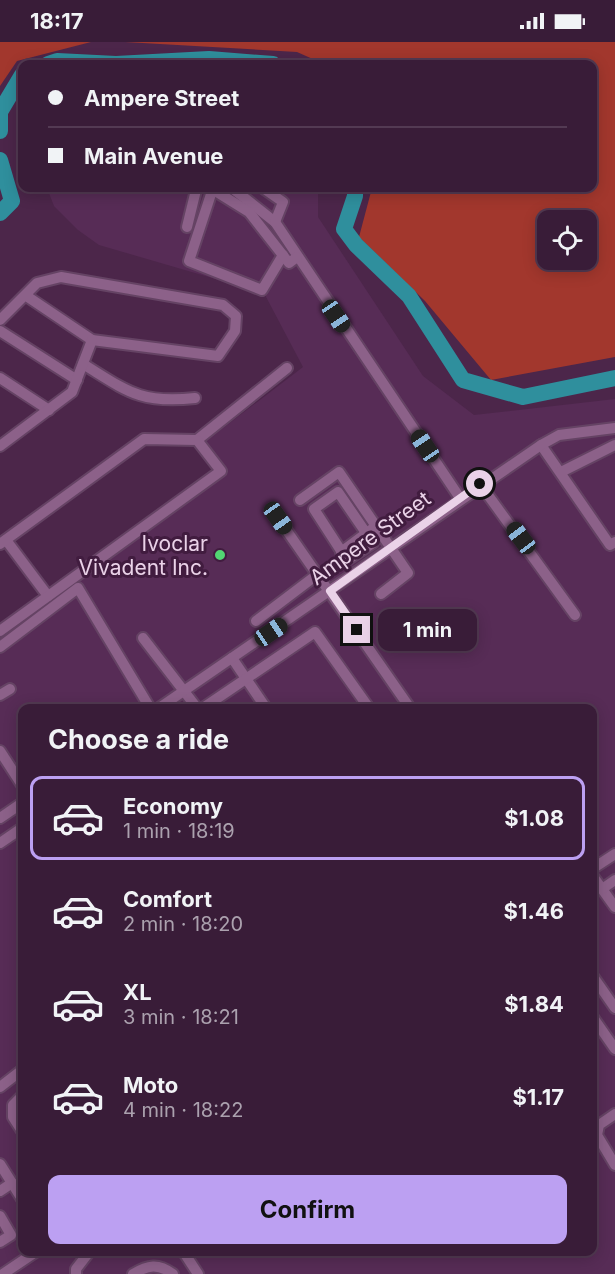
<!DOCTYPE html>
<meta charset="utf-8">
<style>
body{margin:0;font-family:Inter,sans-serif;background:#442943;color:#f1f3f6;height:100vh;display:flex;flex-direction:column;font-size:22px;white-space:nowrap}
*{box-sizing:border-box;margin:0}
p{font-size:20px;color:#aba1ae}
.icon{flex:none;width:33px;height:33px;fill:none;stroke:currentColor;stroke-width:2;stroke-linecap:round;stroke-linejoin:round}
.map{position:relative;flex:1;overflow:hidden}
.sheet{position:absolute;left:18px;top:662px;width:579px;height:552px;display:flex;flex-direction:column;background:#391c38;border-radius:12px;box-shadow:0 3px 15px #0003,0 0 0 2px #533a53}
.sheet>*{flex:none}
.hud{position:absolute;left:18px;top:18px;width:579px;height:132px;border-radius:12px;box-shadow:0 3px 15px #0003,0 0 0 2px #533a53;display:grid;align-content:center;height:132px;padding:0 30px;background:#391c38}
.controls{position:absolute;left:537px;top:168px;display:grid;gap:12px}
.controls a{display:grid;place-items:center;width:60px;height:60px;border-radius:12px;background:#391c38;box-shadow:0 3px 15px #0003,0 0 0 2px #533a53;font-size:30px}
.end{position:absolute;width:27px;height:27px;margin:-14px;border:8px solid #ead2e8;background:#111;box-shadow:0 0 0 3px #111}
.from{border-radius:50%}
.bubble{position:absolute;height:42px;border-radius:12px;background:#391c38;box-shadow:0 3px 15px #0003,0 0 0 2px #533a53;font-size:20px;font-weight:700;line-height:42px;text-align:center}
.car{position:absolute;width:18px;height:36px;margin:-18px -9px;border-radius:8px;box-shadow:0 0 4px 2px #0007;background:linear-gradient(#222 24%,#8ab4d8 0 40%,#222 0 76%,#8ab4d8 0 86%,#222 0)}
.hud b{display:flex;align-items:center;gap:21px;height:57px;font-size:22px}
.hud b+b{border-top:2px solid #533a53}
.hud i{width:15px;height:15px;background:#f1f3f6}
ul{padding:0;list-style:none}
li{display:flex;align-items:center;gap:18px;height:84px;margin:0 12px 9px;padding:0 18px;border:3px solid transparent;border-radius:12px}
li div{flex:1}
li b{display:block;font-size:22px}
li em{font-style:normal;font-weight:700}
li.active{border-color:#bca0f2}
li>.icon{width:54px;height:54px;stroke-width:1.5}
h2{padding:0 30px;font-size:27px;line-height:72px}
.button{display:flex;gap:12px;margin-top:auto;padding:12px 30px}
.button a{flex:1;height:69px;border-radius:12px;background:#bca0f2;color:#111;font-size:24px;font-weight:700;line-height:69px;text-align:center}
.status{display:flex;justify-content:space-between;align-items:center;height:42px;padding:0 30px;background:#391c38;direction:ltr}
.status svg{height:16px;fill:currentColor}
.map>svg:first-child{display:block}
</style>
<div class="status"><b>18:17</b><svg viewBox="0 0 49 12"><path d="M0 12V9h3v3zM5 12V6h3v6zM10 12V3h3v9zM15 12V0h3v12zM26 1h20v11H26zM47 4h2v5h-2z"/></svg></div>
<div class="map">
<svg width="615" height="1232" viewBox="0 0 615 1232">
<rect width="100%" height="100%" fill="#4c264a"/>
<path fill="#572c56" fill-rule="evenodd" d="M47,146h271v29l105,159 51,39 141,-16v875h-615v-639l227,-164 -21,-30 97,-74 -39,-74 -165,-48 -21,-15 -24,-24zM22,666h570v543h-570z"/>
<g fill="#a2372d" fill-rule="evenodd">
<path d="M0,0h91l-74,19 -17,25z"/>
<path d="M125,0h490v315l-124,23 -66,-79 -66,-64 13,-49h220v-124h-268l-27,-12zM548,178h38v40h-38z"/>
</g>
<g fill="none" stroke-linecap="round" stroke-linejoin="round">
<g stroke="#2f8f9d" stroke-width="16">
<path d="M48,22l9,-3 59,3 93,-5 64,5"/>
<path d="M0,89v-19l22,-37"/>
<path d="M0,118l12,41 -12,12"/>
<path d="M355,146v8l-11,33 12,16 53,51 54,84 60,17 92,-19"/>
</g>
<defs>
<g id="minor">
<path d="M213,146l-24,73 73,29 21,-35"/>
<path d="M232,146l43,34 185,276"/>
<path d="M263,146l20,14 -8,20"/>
<path d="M212,147l37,23 40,51 8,-6"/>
<path d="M187,185l9,-37 -5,-2"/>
<path d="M0,278l37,-37 24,-6 162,28 13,11 -1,15 -17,25 -126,-16 -67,-45"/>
<path d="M0,289l77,49"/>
<path d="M83,322c44,27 57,40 112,34"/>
<path d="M0,336l49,32"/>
<path d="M197,398l90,-72"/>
<path d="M541,403l69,100 5,-3"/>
<path d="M0,404l72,-54 20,-52"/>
<path d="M561,430l54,-27"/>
<path d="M480,442l95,131"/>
<path d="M338,450l35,51 -26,17 -33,-51z"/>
<path d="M300,458l39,-28 69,101 -27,21"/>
<path d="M278,476l132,190"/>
<path d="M6,498l42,56"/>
<path d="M0,502l144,-105 53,1 24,31 -221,160"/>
<path d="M341,510l31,-23"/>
<path d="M256,579l62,-47"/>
<path d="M143,596l54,70"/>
<path d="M0,605l78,-59 72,120"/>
<path d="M232,616l34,50"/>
<path d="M0,653l10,-6"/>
<path d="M159,666l382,-263 18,-10 56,-7"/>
<path d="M203,666l112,-76 54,76"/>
<path d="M0,709l22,34"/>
<path d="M0,776l22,-15"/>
<path d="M0,801l22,-15"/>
<path d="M592,827l23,-15"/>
<path d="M592,833l23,32"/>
<path d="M602,847l13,-9"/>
<path d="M592,933l23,33"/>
<path d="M592,974l23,33"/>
<path d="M0,1045l22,-17"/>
<path d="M22,1054l-9,9v12l9,14"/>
<path d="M615,1072l-16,11 -2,10 18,30"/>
<path d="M0,1122l22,35"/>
<path d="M0,1149l12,-8"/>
<path d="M0,1174l11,19 -11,7"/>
<path d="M183,1209l15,23"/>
<path d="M3,1232l34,-23"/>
<path d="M76,1232v-5l14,-18"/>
<path d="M133,1232c15,-9 25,-11 40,0"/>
</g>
</defs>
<use href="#minor" stroke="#654364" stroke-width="14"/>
<use href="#minor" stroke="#8c6189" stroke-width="10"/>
</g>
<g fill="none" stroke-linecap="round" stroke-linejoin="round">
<path stroke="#ead2e8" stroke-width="8" d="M357,588l-27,-39 150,-107"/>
</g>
<circle fill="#52d673" stroke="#411c3f" stroke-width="2" cx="220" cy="513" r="6"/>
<g text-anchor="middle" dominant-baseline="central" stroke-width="6" stroke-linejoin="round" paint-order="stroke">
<g font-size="21" fill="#ead2e8" stroke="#411c3f">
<text transform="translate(370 496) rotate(-36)">Ampere Street</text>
</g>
<g font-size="21" fill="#ead2e8" stroke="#411c3f" text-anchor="end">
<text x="208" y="501">Ivoclar<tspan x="208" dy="24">Vivadent Inc.</tspan></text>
</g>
</g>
</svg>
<div class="controls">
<a><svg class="icon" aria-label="locate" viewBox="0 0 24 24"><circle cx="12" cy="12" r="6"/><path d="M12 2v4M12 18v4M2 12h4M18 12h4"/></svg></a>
</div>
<i class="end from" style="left:480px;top:442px"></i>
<i class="end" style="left:357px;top:588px"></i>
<div class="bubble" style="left:378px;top:567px;width:99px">1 min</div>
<i class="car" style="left:336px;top:274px;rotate:146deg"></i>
<i class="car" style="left:425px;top:404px;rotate:326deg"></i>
<i class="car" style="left:278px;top:476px;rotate:145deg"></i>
<i class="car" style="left:521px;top:496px;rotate:323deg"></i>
<i class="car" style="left:271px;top:590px;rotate:56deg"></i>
<div class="hud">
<b><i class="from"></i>Ampere Street</b>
<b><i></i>Main Avenue</b>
</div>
<section class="sheet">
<h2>Choose a ride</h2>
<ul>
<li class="active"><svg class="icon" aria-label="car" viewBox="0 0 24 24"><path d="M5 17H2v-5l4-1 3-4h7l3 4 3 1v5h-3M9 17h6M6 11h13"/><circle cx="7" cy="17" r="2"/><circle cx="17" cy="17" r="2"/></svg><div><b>Economy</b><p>1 min · 18:19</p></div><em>$1.08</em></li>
<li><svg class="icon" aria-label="car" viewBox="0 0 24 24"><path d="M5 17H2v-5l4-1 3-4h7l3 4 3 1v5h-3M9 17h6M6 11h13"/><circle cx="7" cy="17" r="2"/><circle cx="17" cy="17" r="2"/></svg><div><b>Comfort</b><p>2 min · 18:20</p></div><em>$1.46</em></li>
<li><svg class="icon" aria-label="car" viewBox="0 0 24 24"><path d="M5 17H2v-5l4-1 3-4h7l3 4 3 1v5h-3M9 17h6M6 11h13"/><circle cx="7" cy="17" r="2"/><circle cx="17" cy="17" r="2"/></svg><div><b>XL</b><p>3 min · 18:21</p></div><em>$1.84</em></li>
<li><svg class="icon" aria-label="car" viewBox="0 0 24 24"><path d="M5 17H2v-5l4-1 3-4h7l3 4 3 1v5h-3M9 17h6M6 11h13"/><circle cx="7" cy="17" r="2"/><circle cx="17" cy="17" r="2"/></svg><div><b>Moto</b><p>4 min · 18:22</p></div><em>$1.17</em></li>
</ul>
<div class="button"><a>Confirm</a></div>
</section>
</div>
